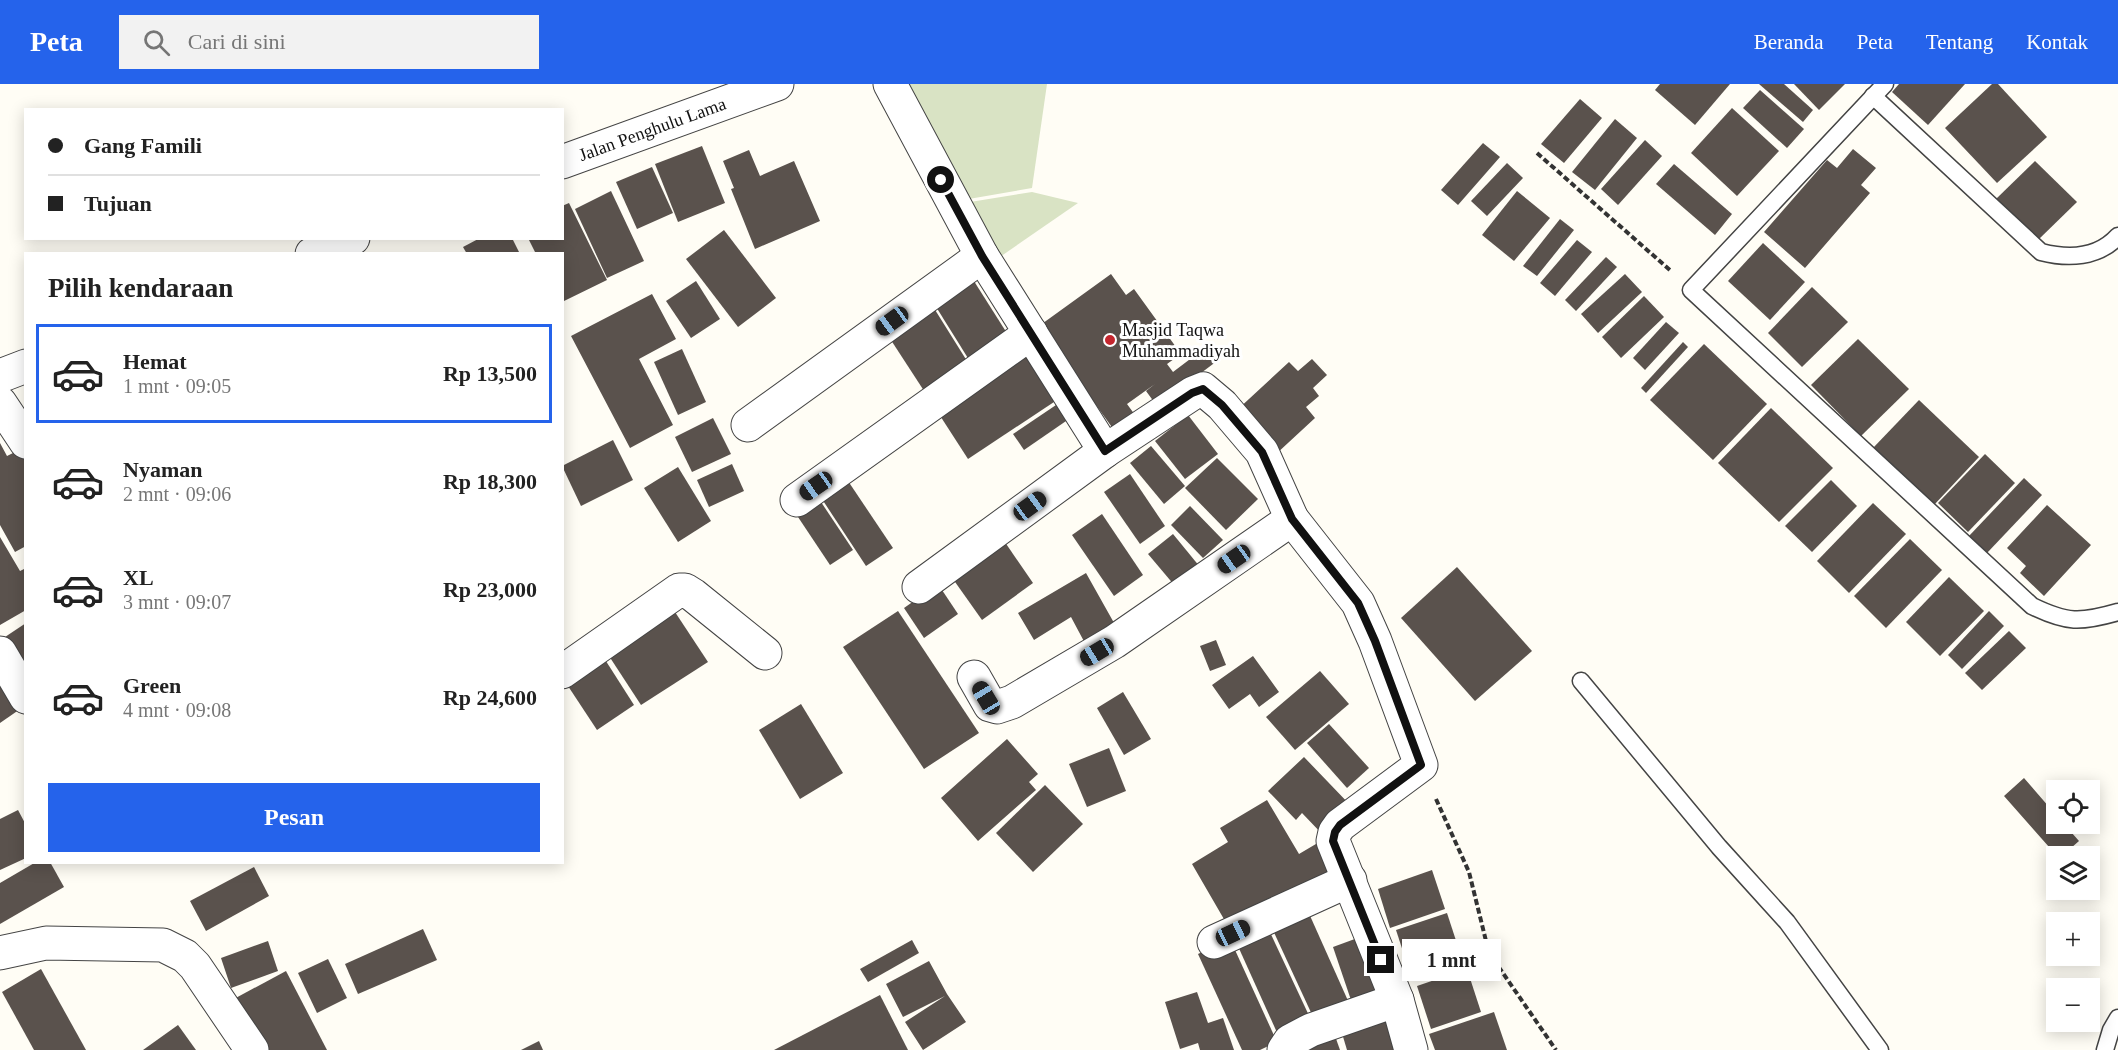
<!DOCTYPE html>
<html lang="id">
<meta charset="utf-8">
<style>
body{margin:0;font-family:Georgia,serif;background:#f2f2f2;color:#222;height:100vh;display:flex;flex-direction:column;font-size:22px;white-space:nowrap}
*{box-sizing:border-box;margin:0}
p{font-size:20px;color:#767676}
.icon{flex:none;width:33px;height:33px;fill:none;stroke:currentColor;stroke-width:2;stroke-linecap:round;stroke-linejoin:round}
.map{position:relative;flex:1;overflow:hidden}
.side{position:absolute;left:24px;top:168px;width:540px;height:612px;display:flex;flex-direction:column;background:#fff;border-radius:0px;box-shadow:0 3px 15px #0003}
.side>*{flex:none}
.hud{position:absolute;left:24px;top:24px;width:540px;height:132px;border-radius:0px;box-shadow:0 3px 15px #0003;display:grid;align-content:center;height:132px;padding:0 24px;background:#fff}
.fabs{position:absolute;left:2046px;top:696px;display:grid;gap:12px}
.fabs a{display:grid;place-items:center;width:54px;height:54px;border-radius:0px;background:#fff;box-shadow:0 3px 15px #0003;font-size:30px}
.end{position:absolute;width:27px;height:27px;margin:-14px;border:8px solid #111;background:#fff;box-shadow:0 0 0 3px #fff}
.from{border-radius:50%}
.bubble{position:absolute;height:42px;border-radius:0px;background:#fff;box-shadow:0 3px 15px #0003;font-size:20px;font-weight:600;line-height:42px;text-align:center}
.car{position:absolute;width:18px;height:36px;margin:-18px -9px;border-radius:8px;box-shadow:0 0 4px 2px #0007;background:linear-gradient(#222 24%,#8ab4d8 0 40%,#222 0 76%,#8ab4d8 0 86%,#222 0)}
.hud b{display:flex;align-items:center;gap:21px;height:57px;font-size:22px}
.hud b+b{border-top:2px solid #e0e0e0}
.hud i{width:15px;height:15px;background:#222}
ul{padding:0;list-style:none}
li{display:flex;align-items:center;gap:18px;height:99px;margin:0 12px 9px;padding:0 12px;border:3px solid transparent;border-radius:0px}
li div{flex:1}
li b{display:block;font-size:22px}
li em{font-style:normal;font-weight:600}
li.selected{border-color:#2563eb}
li>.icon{width:54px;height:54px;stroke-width:1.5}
h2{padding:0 24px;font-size:27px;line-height:72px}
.button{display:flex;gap:12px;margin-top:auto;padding:12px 24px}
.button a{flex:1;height:69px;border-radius:0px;background:#2563eb;color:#fff;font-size:24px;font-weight:600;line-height:69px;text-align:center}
header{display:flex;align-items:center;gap:36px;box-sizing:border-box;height:84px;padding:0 30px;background:#2563eb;color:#fff}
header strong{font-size:28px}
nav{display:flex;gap:33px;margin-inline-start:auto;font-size:21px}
.search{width:420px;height:54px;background:#f2f2f2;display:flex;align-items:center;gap:15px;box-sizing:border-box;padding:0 21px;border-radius:0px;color:#767676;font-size:22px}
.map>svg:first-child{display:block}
</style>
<header>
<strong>Peta</strong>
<div class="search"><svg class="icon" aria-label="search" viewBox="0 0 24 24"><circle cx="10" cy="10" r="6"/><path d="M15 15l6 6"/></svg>Cari di sini</div>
<nav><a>Beranda</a><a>Peta</a><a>Tentang</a><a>Kontak</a></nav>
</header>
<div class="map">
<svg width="2118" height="966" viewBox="0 0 2118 966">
<rect width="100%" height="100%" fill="#fffdf5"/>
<g fill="#d9e3c4">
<path d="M909,0h138l-15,104 -69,12z"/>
<path d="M1032,108l46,11 -81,56 -33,-56z"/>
</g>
<g fill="#5a524d">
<path d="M1660,0h70l-35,41 -40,-35z"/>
<path d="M1759,0h25l29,26 -10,12z"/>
<path d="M1794,0h51l-26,26z"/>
<path d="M1899,0h66l-37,41 -36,-33z"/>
<path d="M1992,0h6l49,53 -50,46 -52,-55z"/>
<path d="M1760,6l44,39 -17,19 -44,-40z"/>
<path d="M1580,15l22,19 -38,45 -23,-19z"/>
<path d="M1732,24l47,43 -42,45 -46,-43z"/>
<path d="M1615,35l22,19 -42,52 -23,-18z"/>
<path d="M1645,56l17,16 -44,49 -17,-16z"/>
<path d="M1483,59l17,14 -42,48 -17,-15z"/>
<path d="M702,62l23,57 -47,19 -23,-58z"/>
<path d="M1853,65l23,19 -15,17 9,8 -65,75 -41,-36 63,-72 10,8z"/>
<path d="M749,66l11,26 34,-15 26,60 -65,28 -24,-60 3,-1 -11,-27z"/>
<path d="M2035,77l42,41 -40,39 -41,-42z"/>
<path d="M1507,79l16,15 -36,38 -16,-15z"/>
<path d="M1674,80l58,50 -17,21 -59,-51z"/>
<path d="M652,83l21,46 -36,16 -21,-47z"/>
<path d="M611,107l33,70 -37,17 -32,-69z"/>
<path d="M1517,107l33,27 -36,43 -32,-26z"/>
<path d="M569,119l38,77 -45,22v-48h-26l-8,-16h34v-32z"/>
<path d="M1560,135l14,11 -37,46 -14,-10z"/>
<path d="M724,146l52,68 -38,29 -52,-68z"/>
<path d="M480,154h32l8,16h-53l-4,-7z"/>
<path d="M1577,156l15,12 -37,44 -15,-13z"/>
<path d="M1763,159l42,39 -35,38 -42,-39z"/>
<path d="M1606,173l11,10 -41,44 -11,-11z"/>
<path d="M1111,190l15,21 8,-6 47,65 -14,10 6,8 37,-28 11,14 -64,48 -11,-15 9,-7 -28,20 8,11 -21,15 -75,-104z"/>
<path d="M1625,190l17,18 -44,41 -17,-19z"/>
<path d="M972,194l38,60 -39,25 -38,-61z"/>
<path d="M696,197l24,38 -29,19 -25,-37z"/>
<path d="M1812,203l36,35 -46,45 -34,-34z"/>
<path d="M652,210l24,45 -37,20 34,66 -43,23 -59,-112z"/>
<path d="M1644,212l20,21 -43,41 -19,-21z"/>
<path d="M932,221l40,64 -44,28 -41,-63z"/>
<path d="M1666,238l13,11 -34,37 -12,-12z"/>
<path d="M1858,255l51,50 -48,47 -50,-51z"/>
<path d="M1683,258l5,5 -42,46 -5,-5z"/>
<path d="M1704,260l63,60 -54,56 -63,-60z"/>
<path d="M682,265l24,53 -28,13 -24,-53z"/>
<path d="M1025,268l32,48 -89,59 -31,-48z"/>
<path d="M1312,275l15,16 -14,13 6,8 -13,11 9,11 -40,37 -39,-44 53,-49 9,9z"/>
<path d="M1919,316l60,57 -45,48 -61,-57z"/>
<path d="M1059,319l10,16 -45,31 -11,-16z"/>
<path d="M1771,324l62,60 -54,54 -61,-59z"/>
<path d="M1188,331l30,39 -33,25 -30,-38z"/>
<path d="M713,334l18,36 -39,18 -17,-35z"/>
<path d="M613,356l20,40 -52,26 -19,-40z"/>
<path d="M0,359l7,13 12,-6 7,11v85l-11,6 -15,-27z"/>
<path d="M1151,362l34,40 -21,18 -34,-41z"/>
<path d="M1985,370l30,29 -47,49 -30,-29z"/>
<path d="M1217,374l41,41 -32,31 -41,-42z"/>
<path d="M732,380l12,27 -35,16 -12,-27z"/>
<path d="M678,383l33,54 -33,21 -34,-54z"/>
<path d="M1130,390l35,52 -25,18 -36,-52z"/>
<path d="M844,391l49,73 -27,18 -48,-73z"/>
<path d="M2024,394l18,17 -55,58 -18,-17z"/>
<path d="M1831,396l26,26 -45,46 -27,-26z"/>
<path d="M819,415l34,51 -23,15 -34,-51z"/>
<path d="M1873,419l33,31 -57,59 -32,-32z"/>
<path d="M2047,421l44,40 -47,51 -24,-23 6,-7 -19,-18z"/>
<path d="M1190,422l33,34 -20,18 -32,-33z"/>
<path d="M1102,430l41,61 -29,21 -42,-61z"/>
<path d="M1173,450l27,33 -25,19 -27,-32z"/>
<path d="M1000,451l33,48 -51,37 -34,-48z"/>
<path d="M0,453l20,34 6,-3v42l-26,15z"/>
<path d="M1910,455l32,31 -56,58 -32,-32z"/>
<path d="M1457,483l75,84 -57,50 -74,-83z"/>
<path d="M1086,489l32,57 -31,17 -16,-30 -37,23 -16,-27z"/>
<path d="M1949,493l35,34 -44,45 -34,-34z"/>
<path d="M938,500l20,30 -34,24 -20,-30z"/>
<path d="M898,527l81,122 -55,36 -81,-122z"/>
<path d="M1989,527l15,15 -42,43 -14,-14z"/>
<path d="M675,528l33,50 -67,43 -32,-49z"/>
<path d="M26,539v47l-21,-33z"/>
<path d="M2009,547l17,17 -44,42 -17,-17z"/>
<path d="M1216,556l10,25 -16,6 -10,-25z"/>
<path d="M1253,572l26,36 -20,15 -9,-13 -21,15 -17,-24z"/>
<path d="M604,574l30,47 -37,25 -31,-47z"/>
<path d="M1320,587l29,33 -54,46 -29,-33z"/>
<path d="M0,596l26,25 -26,18z"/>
<path d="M1123,608l28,47 -27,16 -27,-47z"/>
<path d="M801,620l42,69 -43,26 -41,-69z"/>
<path d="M1329,640l40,44 -22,20 -40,-45z"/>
<path d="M1007,655l31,35 -9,8 7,8 -58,51 -37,-43z"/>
<path d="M1109,664l17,43 -39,16 -18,-43z"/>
<path d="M1304,673l49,51 -29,28 -22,-23 -6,7 -28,-29z"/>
<path d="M2024,694l32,37v9h8l15,17 -17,15h-5l-53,-60z"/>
<path d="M1045,701l38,39 -50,48 -37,-39z"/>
<path d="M1267,716l32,54 22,-13 16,28 -105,64 -40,-69 36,-22 -8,-14z"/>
<path d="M18,726l8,15v33l-26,12v-51z"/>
<path d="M36,778h14l14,25 -64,37v-41z"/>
<path d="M254,783l15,29 -63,35 -16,-30z"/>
<path d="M1432,786l13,39 -55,19 -12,-39z"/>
<path d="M1307,825l42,94 -35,16 -43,-93z"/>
<path d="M1447,829l16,49 -51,17 -16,-49z"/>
<path d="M423,845l14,31 -79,34 -13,-30z"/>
<path d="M1269,846l43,92 -33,15 -42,-93z"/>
<path d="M1363,852l20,60 -30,10 -20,-59z"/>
<path d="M1230,855l47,103 -17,8h-18l-44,-96z"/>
<path d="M912,856l7,13 -51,29 -8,-13z"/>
<path d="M268,857l10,30 -47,17 -10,-30z"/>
<path d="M328,875l19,39 -30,15 -19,-40z"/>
<path d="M929,877l18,33 19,28 -43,28 -18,-28 40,-26 -42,21 -17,-33z"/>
<path d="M41,885l45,81h-52l-32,-58z"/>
<path d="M1467,885l14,43 -50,17 -14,-43z"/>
<path d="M286,887l41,79h-68l-27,-50z"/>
<path d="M1197,908l11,31 15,-5 11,32h-34l-2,-7 -18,6 -15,-47z"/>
<path d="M880,911l28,55h-134z"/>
<path d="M1494,928l13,38h-72l-6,-16z"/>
<path d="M1394,930l10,36h-57l-6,-20z"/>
<path d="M178,941l18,25h-53z"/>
<path d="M1334,949l6,17h-40z"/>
<path d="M539,957l4,9h-22z"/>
</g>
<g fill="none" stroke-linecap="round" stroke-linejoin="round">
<defs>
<g id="lane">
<path d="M1885,0l-194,206 341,316c35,17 48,17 86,6"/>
<path d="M1873,12l168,156c27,7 57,6 77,-16"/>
<path d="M1581,597l138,166 68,75 93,128"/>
<path d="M2105,966l6,-20 7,-12"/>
</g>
<g id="street">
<path d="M890,0l92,172 123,195 88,-58 10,-4 19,16 40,47 30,67 66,84 17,38 46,124 -81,60 -5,7 -2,9 64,159 14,50"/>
<path id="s1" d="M562,78l215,-78"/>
<path d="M312,170l41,-16"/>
<path d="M0,292l26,-10"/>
<path d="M0,319l26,39"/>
<path d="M748,341l234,-169"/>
<path d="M797,416l234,-167"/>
<path d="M919,503l186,-136"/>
<path d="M0,569l26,44"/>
<path d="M562,588l117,-82h6l8,5 72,58"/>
<path d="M974,593l16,28 7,2 15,-5 102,-60 178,-123"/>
<path d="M1214,858l136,-62"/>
<path d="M0,869l46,-10 117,2 22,11 10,10 57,84"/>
<path d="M1284,966l6,-9 21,-11 86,-30"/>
</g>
</defs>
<use href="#lane" stroke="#444" stroke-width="19"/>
<use href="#street" stroke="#444" stroke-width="35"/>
<g stroke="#333" stroke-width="4" stroke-dasharray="6 3" stroke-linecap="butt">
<path d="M1537,69l134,118"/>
<path d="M1436,715l33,73 18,73 11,21 58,84"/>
</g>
<use href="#lane" stroke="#fff" stroke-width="16"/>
<use href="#street" stroke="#fff" stroke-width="33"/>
</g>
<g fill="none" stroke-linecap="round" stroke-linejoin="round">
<path stroke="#111" stroke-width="8" d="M941,96l41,76 123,195 87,-58 11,-4 19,16 40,47 30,67 66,84 17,38 46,124 -81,60 -5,7 -2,9 48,119"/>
</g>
<circle fill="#c4262e" stroke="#fff" stroke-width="2" cx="1110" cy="256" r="6"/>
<g text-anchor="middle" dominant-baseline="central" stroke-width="6" stroke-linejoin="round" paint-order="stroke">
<g font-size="18" fill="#111" stroke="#fff">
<text stroke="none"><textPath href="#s1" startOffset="96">Jalan Penghulu Lama</textPath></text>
</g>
<g font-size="18" fill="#111" stroke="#fff" text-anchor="start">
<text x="1122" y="246">Masjid Taqwa<tspan x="1122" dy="21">Muhammadiyah</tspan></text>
</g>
</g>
</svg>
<div class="fabs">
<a><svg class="icon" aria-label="locate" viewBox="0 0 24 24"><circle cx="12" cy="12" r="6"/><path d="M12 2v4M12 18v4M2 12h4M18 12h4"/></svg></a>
<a><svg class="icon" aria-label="layers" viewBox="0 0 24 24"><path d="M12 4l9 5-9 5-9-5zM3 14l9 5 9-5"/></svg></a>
<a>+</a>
<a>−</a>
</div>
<i class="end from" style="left:941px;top:96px"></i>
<i class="end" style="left:1381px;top:876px"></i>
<div class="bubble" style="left:1402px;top:855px;width:99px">1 mnt</div>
<i class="car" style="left:892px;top:237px;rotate:234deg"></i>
<i class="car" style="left:816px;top:402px;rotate:235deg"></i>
<i class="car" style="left:1030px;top:422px;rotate:54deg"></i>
<i class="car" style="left:1234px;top:475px;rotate:235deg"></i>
<i class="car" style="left:1097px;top:568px;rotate:239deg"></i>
<i class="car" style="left:986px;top:614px;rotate:329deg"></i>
<i class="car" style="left:1233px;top:849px;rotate:65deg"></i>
<div class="hud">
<b><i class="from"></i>Gang Famili</b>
<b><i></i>Tujuan</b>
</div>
<section class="side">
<h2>Pilih kendaraan</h2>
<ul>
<li class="selected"><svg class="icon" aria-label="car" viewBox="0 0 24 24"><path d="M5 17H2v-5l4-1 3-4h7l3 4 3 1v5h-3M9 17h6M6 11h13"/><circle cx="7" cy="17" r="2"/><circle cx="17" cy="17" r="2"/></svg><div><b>Hemat</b><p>1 mnt · 09:05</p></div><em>Rp 13,500</em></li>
<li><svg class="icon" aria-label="car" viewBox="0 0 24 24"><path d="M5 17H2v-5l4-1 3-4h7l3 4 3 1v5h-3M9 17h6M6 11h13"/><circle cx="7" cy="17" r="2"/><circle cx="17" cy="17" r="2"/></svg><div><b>Nyaman</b><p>2 mnt · 09:06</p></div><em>Rp 18,300</em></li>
<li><svg class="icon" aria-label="car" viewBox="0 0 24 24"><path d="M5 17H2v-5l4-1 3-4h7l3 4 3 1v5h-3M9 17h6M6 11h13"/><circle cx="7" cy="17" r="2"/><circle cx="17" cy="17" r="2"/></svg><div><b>XL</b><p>3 mnt · 09:07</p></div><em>Rp 23,000</em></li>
<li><svg class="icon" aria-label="car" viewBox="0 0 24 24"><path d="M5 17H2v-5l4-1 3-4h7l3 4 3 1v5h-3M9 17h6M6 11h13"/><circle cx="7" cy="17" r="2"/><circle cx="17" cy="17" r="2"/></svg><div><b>Green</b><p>4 mnt · 09:08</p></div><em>Rp 24,600</em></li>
</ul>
<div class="button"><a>Pesan</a></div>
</section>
</div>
